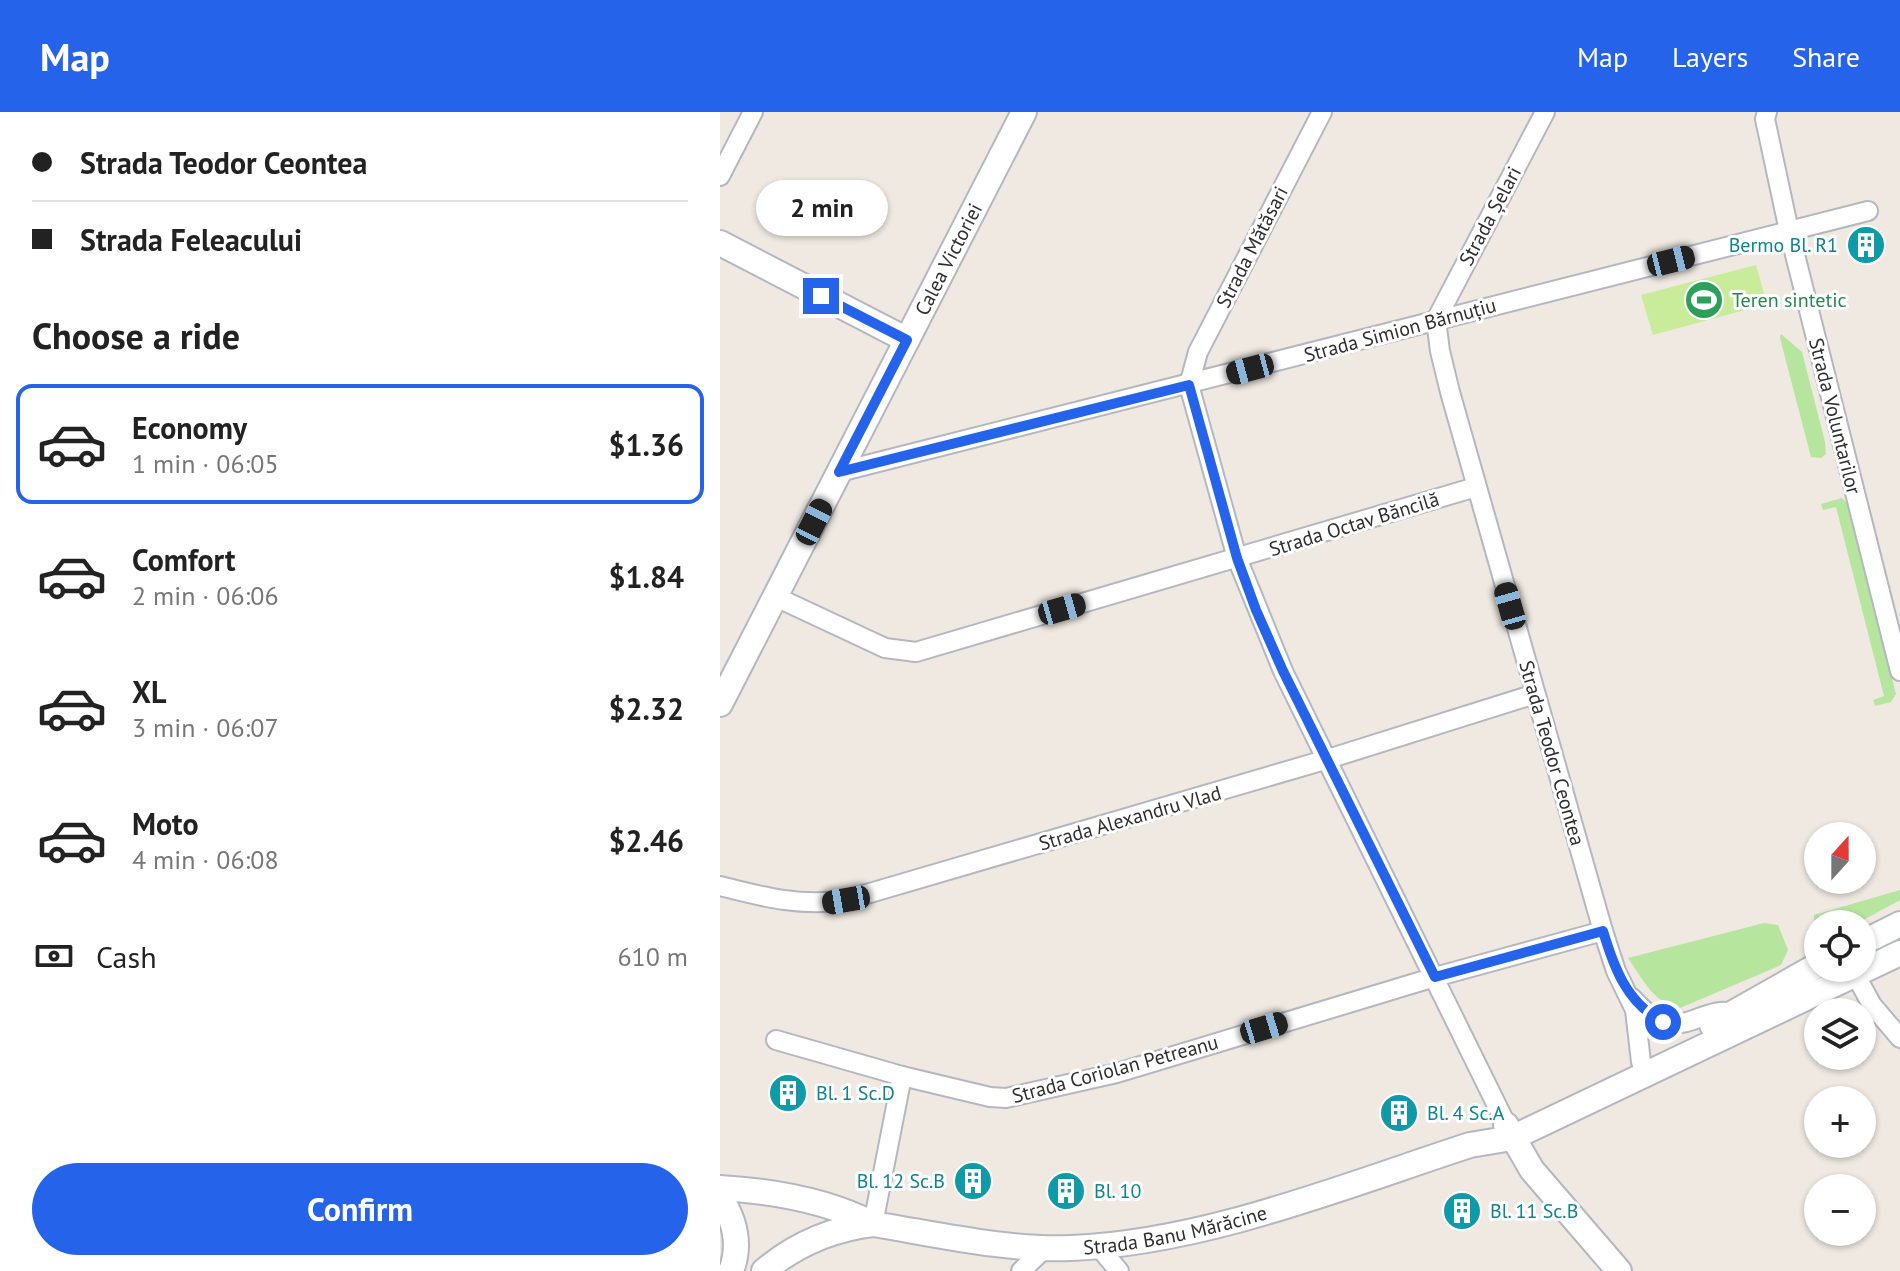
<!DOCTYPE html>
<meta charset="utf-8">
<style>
body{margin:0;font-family:"PT Sans",sans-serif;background:#f6f6f6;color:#222;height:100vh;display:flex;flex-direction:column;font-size:30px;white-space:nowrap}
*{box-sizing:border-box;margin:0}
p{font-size:26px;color:#767676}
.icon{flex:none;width:44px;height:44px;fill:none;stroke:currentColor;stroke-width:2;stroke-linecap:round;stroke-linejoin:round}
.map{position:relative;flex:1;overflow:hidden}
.panel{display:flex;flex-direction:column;background:#fff;width:720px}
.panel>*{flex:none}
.banner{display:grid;align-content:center;height:176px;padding:0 32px;background:#fff}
.needle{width:52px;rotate:21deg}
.tools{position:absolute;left:1084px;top:710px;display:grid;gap:16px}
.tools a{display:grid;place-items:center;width:72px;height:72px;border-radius:50%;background:#fff;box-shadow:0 2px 6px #0004;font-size:40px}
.end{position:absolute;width:36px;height:36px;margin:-18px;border:10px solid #2563eb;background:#fff;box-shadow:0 0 0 4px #fff}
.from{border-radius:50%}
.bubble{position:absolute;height:56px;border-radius:28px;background:#fff;box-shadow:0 2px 6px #0004;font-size:26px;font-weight:800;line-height:56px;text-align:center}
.car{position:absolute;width:24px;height:48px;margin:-24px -12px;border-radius:10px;box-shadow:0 0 6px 2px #0007;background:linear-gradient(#222 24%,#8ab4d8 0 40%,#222 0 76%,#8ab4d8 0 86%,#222 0)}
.banner b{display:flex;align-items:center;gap:28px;height:76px;font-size:30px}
.banner b+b{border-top:2px solid #e0e0e0}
.banner i{width:20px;height:20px;background:#222}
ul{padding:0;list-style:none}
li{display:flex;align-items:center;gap:24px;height:120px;margin:0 16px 12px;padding:0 16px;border:4px solid transparent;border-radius:16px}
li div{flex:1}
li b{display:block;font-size:30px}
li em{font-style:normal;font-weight:800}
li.on{border-color:#2563eb}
li>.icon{width:72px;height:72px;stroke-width:1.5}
h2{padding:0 32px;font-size:36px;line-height:96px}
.pay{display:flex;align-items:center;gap:20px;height:88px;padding:0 32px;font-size:30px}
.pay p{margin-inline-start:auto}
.action{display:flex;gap:16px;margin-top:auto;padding:16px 32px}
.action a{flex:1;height:92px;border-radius:48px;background:#2563eb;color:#fff;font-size:32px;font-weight:800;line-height:92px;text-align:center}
header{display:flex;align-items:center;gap:48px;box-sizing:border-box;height:112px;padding:0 40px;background:#2563eb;color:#fff}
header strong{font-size:38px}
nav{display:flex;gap:44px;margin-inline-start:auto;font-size:28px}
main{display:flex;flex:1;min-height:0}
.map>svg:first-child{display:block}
</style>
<header>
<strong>Map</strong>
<nav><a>Map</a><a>Layers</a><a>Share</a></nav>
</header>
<main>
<section class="panel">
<div class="banner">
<b><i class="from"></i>Strada Teodor Ceontea</b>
<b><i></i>Strada Feleacului</b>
</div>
<h2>Choose a ride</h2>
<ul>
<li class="on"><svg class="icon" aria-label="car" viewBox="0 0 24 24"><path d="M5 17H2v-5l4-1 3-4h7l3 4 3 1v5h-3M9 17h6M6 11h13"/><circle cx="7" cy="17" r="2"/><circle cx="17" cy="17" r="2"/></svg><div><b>Economy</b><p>1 min · 06:05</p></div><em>$1.36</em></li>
<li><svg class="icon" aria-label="car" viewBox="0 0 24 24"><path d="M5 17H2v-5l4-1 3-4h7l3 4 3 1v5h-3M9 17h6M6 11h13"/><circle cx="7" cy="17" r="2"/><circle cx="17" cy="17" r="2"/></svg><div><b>Comfort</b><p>2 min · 06:06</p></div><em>$1.84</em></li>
<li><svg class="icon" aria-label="car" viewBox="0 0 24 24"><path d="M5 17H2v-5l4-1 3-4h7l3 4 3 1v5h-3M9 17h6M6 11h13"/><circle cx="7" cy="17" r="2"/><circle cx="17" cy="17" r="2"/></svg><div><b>XL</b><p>3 min · 06:07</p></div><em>$2.32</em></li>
<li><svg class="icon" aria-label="car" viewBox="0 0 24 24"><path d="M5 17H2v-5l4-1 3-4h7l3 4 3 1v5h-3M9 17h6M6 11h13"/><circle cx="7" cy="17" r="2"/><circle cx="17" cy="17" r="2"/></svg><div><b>Moto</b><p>4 min · 06:08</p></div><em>$2.46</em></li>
</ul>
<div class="pay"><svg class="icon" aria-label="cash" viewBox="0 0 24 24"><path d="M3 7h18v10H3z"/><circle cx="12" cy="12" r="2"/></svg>Cash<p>610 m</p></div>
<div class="action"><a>Confirm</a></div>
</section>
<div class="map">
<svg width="1180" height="1159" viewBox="0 0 1180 1159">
<rect width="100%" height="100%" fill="#efe9e1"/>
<g fill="#b6e59e">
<path d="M1061,222l21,18 23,90 1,12 -5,4 -10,-1 -31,-119z"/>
<path d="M1122,386l5,5 49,191 -5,8 -16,4 -2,-6 11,-4 -48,-189 -13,3 -2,-6z"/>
<path d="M1180,778v10l-44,24 -38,1 -4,-4v-6z"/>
<path d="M1044,811l14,2 10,25 -7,15 -101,43c-26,-4 -38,-30 -52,-50z"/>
</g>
<path fill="#c9ec9a" d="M1036,153l11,39 -114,31 -12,-40z"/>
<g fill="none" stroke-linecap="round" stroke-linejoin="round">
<defs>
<g id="street">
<path d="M602,0l-124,240 -9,33 48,173 46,113 223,453"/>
<path d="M825,0l-109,208 4,31 10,41 153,539 13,40 19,39 6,52"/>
<path d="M1047,0l-2,7 24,112 111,440"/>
<path d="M0,64l33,-64"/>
<path d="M119,360l1029,-261"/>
<path d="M56,485l109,51 31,4 560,-165"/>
<path d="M0,774c43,11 81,21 126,14l482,-141 207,-65"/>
<path d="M1135,862l17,31 28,33"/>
<path d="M912,886c23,25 37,33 69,19 10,-3 16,-6 26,-5"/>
<path d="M56,928l126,36 88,21 16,1 111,-25 318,-96 168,-46"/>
<path d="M153,1112l29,-148"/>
<path d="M378,1134l21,25"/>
<path d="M301,1159l24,-23"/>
</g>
<g id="secondary">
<path d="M0,131l187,97"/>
<path id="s1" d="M0,592l304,-592"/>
<path d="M1142,831l38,-19"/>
<path d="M992,913l106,-60"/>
<path d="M786,1013l26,45 87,101"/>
<path d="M0,1076c53,3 106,12 153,36"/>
<path d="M0,1085c15,23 21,48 11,74"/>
<path id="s2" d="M44,1159c32,-27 67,-42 109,-47 62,10 136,27 198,24 133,-5 273,-62 399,-103l42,-7 388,-185"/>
</g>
</defs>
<use href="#street" stroke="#b4b7c1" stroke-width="22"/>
<use href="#secondary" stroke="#b4b7c1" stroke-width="28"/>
<use href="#street" stroke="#fff" stroke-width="18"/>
<use href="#secondary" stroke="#fff" stroke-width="24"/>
</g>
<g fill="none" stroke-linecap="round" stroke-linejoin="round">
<path stroke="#2563eb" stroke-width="10" d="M101,184l86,44 -68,132 350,-87 48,173 19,52 27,61 152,306 168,-46c11,37 24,72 60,91"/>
</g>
<defs>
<symbol id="building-disc" viewBox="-11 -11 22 22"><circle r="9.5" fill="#0f9aa8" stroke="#fff"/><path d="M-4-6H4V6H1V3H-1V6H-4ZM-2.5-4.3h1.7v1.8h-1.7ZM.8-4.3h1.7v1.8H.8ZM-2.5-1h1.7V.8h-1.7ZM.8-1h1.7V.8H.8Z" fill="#fff"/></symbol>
<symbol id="stadium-disc" viewBox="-11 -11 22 22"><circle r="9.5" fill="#2e9e5b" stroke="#fff"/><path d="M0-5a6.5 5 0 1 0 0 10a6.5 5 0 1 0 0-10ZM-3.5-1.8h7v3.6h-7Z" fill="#fff"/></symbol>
</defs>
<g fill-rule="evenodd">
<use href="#building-disc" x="1124" y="111" width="44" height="44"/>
<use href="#stadium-disc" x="962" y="166" width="44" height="44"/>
<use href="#building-disc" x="46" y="959" width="44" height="44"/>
<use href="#building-disc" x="657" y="979" width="44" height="44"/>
<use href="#building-disc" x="231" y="1047" width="44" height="44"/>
<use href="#building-disc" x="324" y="1057" width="44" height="44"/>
<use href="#building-disc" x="720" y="1077" width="44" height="44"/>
</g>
<g text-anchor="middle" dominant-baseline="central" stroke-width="6" stroke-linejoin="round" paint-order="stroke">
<g font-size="20" fill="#2e2e2e" stroke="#fff">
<text transform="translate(770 104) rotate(-62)">Strada Șelari</text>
<text transform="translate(532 135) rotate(-63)">Strada Mătăsari</text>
<text stroke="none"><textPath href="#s1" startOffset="500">Calea Victoriei</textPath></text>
<text transform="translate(680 218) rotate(-15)">Strada Simion Bărnuțiu</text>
<text transform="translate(1115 304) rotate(76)">Strada Voluntarilor</text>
<text transform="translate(634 412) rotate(-17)">Strada Octav Băncilă</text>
<text transform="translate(832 641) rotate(74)">Strada Teodor Ceontea</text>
<text transform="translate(410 706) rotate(-16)">Strada Alexandru Vlad</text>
<text transform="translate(395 957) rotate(-15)">Strada Coriolan Petreanu</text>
<text stroke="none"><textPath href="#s2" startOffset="426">Strada Banu Mărăcine</textPath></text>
</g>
<g font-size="20" fill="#0d838f" stroke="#fff" text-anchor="start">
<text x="1118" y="133" text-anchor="end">Bermo Bl. R1</text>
<text x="96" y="981">Bl. 1 Sc.D</text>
<text x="707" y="1001">Bl. 4 Sc.A</text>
<text x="225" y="1069" text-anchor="end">Bl. 12 Sc.B</text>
<text x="374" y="1079">Bl. 10</text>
<text x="770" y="1099">Bl. 11 Sc.B</text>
</g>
<g font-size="20" fill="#27864d" stroke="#fff" text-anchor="start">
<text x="1012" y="188">Teren sintetic</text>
</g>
</g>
</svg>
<div class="tools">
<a><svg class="needle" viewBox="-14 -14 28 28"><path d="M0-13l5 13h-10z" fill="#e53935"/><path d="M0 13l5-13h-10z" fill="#767676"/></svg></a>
<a><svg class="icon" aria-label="locate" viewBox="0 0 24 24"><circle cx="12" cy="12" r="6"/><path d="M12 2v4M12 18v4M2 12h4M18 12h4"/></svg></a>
<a><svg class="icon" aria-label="layers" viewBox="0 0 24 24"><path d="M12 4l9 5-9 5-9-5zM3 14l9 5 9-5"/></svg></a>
<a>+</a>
<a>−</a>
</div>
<i class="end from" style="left:943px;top:910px"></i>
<i class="end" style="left:101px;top:184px"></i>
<div class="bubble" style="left:36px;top:68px;width:132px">2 min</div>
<i class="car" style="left:951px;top:149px;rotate:76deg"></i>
<i class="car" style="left:530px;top:257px;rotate:255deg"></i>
<i class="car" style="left:94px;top:410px;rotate:27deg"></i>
<i class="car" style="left:790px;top:494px;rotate:344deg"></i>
<i class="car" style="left:342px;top:497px;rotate:74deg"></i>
<i class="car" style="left:126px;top:788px;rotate:260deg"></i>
<i class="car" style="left:544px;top:916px;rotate:73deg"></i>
</div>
</main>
